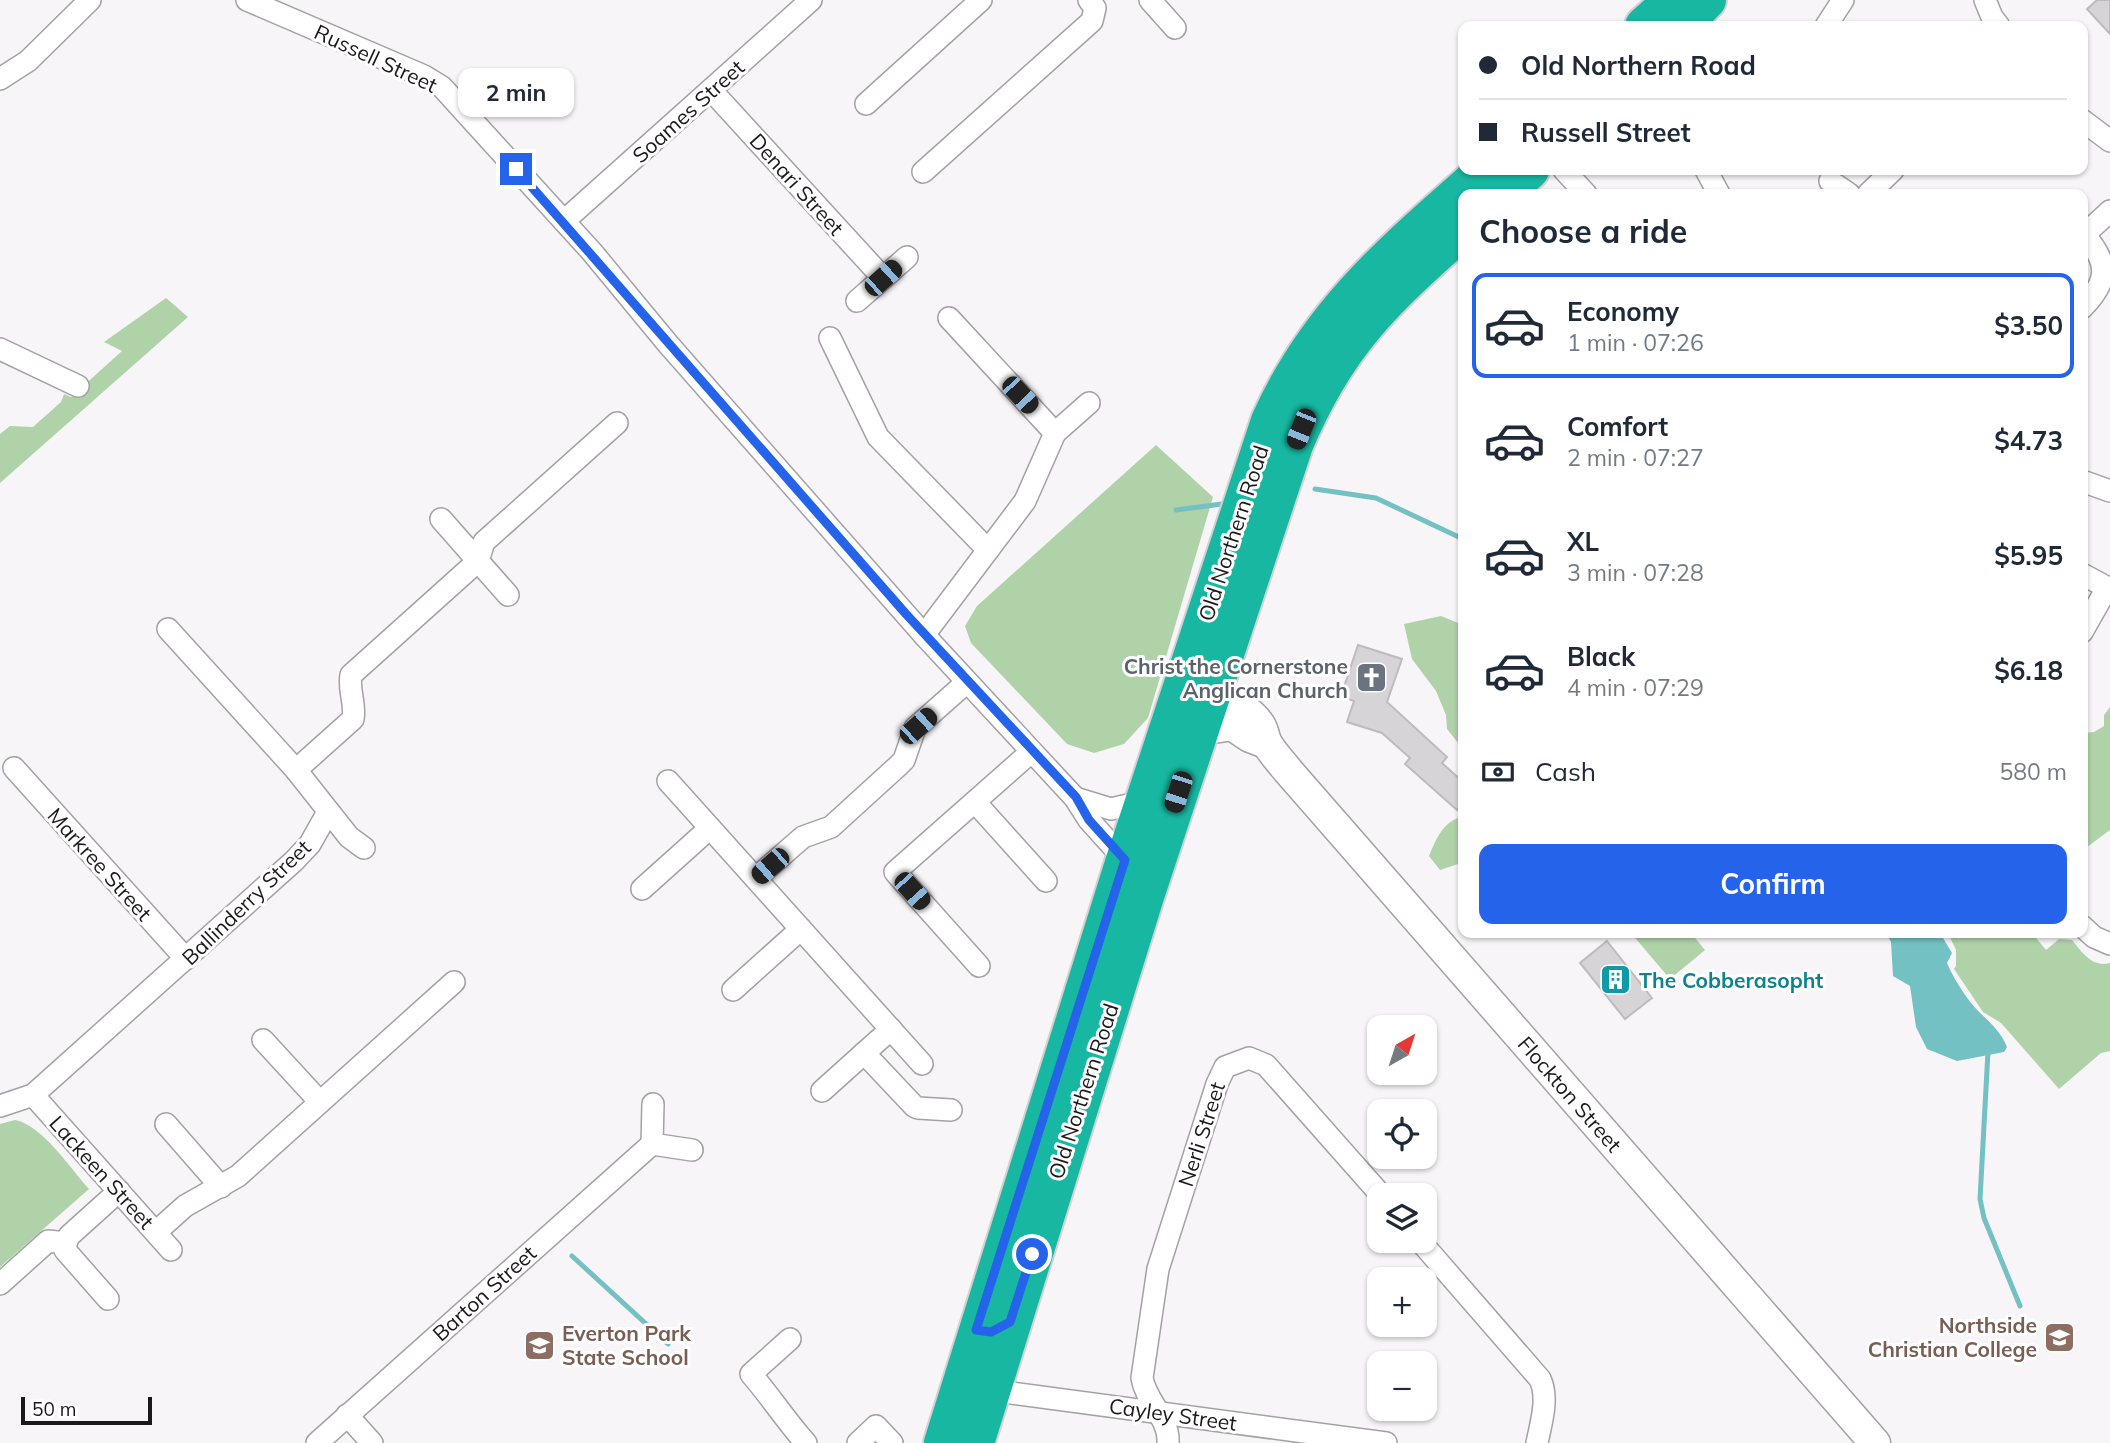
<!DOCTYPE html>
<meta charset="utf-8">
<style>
body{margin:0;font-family:Mulish,sans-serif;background:#f6f6f7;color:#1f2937;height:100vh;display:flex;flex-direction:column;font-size:26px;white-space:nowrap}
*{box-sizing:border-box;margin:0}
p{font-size:23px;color:#747a83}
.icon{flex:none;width:38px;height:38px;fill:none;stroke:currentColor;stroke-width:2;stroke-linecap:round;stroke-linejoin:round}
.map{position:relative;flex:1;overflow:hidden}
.drawer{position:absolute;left:1458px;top:189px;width:630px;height:749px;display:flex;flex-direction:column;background:#fff;border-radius:14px;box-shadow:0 2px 5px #0004}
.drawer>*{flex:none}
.guide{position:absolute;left:1458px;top:21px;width:630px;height:154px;border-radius:14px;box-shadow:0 2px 5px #0004;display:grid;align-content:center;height:154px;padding:0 21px;background:#fff}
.needle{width:46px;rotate:39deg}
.controls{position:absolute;left:1367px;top:1015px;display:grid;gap:14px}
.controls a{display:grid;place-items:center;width:70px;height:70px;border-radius:14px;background:#fff;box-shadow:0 2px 5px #0004;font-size:35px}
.scale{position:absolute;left:21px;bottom:18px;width:131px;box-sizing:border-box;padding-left:7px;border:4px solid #1a181a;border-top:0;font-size:19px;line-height:24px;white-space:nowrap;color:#1a181a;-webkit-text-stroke:5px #fff;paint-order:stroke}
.end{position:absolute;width:32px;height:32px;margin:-16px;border:9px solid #2563eb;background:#fff;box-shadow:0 0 0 4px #fff}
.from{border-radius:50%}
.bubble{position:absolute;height:49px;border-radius:14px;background:#fff;box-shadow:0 2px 5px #0004;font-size:23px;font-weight:700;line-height:49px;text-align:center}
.car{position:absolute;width:21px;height:42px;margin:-21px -10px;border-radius:9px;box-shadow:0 0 5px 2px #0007;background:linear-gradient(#222 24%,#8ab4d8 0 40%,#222 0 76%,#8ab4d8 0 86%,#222 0)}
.guide b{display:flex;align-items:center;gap:24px;height:66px;font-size:26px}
.guide b+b{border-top:2px solid #e0e1e3}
.guide i{width:18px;height:18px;background:#1f2937}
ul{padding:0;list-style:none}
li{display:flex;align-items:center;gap:21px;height:105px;margin:0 14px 10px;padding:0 7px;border:4px solid transparent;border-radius:14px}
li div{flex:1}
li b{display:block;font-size:26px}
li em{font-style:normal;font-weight:700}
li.selected{border-color:#2563eb}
li>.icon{width:63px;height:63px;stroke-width:1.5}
h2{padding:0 21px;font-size:32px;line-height:84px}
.pay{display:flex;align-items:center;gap:18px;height:77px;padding:0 21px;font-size:26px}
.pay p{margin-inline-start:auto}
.button{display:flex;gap:14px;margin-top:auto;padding:14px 21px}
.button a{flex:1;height:80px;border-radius:14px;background:#2563eb;color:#fff;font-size:28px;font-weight:700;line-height:80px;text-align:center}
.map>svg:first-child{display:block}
</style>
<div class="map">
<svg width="2110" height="1443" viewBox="0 0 2110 1443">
<rect width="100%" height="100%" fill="#f8f5f9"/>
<g fill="#b0d2a9">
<path d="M166,298l22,19 -188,166v-49l10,-8 23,1 28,-25 3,-8 7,3 51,-46 -18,-9z"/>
<path d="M1156,445l57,52 -65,221 -24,26 -30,9 -27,-9 -96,-101 -6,-17 12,-20z"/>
<path d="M1441,616l22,9v124l-16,-20 -1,-14 -10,-24 -24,-32 -8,-35z"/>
<path d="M2110,707v123l-27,20v-117l11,-1 10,-6v-11z"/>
<path d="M1463,816l-2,47 -21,7 -11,-14c8,-19 14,-34 34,-40z"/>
<path d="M1631,933h60l14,17 -35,29z"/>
<path d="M1948,933h84l14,17 13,-11 13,1c10,12 20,28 38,23v88l-9,2 -42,36 -58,-66 -18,-11 -29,-43 2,-3v-16z"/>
<path d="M15,1120c27,5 55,48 74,69l-89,78v-143z"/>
</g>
<path fill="#73c1c2" d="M1886,933h54l12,20 -5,10c6,14 15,28 24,40 13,16 28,24 36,44l-3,5 -47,9 -30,-12 -11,-22 -6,-41 -17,-10 -2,-34z"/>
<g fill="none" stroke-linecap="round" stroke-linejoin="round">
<g stroke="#73c1c2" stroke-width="5">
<path d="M1315,489l61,9 87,41"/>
<path d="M1176,510l46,-6"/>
<path d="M1988,1051l-8,148 4,19 36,88"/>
<path d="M572,1256l96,88"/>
</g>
</g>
<g fill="#d7d4d8" stroke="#bebbbf" stroke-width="2">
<path d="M2097,0h13v34l-23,-25z"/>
<path d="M1358,645l44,14 -15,43 60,55 -5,6 21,19v21l-6,7 -52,-46 5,-6 -28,-25 -35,-11 7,-21 -13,-5z"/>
<path d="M1607,941l45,57 -27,21 -45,-56z"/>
</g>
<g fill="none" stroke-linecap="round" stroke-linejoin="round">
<defs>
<g id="street">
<path d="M247,0l177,76 18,11 150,165 76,92 256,291 151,163 14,22 36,40"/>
<path d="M1150,0l25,28"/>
<path d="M1985,0l7,17 7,9"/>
<path d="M1826,26l17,-26"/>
<path d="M0,79l28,-18 62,-61"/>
<path d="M711,90l172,188"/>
<path d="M866,104l115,-104"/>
<path d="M2082,120l28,21"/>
<path d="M1564,170l22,24"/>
<path d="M1706,170l13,24"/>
<path d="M923,172l169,-151 3,-13 -6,-8"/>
<path d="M1830,181l19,13"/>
<path d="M1868,194l25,-24"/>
<path d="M564,221l247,-221"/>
<path d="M2082,232c27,30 28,48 0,76"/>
<path d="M2085,234l25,-23"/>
<path d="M857,301l50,-44"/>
<path d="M949,318l106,115"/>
<path d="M830,338l48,99 110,113"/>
<path d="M0,349l78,37"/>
<path d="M2082,481l28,10"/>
<path d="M441,519l67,76"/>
<path d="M2082,574l28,15"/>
<path d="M168,629l128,141 53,67 15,11"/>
<path d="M2082,632l25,-44"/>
<path d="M924,635l101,-134 30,-68 34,-30"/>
<path d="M14,768l172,191"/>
<path d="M296,770l57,-51c3,-16 -5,-28 -2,-44l127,-114 6,-19 133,-119"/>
<path d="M668,781l254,283"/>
<path d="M1075,798l36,11 34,-8"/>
<path d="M975,802l71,79"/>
<path d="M756,878l47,-41 28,-10 67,-61 6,-6 11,-32 52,-46"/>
<path d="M642,889l68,-61"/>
<path d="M2082,926l12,11 16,7"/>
<path d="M979,966l-84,-94 136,-120"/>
<path d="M733,990l68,-61"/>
<path d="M263,1040l57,62"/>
<path d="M864,1053l50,53 4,2 33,2"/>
<path d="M822,1091l69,-62"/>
<path d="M33,1095l138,155"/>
<path d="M653,1104l-1,40 40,6"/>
<path d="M0,1106l33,-11 261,-234 16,-17 18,-32"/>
<path d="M166,1124l55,63"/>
<path d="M156,1232l29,-26 53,-30 216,-194"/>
<path d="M1420,1241l120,138c9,19 1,44 -3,64"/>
<path d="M66,1243l-1,7 43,49"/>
<path d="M0,1284l48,-43 18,2 3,-7 50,-45"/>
<path d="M790,1339l-39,35c20,23 35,47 55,69"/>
<path d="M983,1387l21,5 382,51"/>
<path d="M347,1415l25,28"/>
<path d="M317,1443l335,-299"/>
<path d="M858,1443l18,-17 16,17"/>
<path d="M1168,1443c2,-24 -22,-41 -26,-65l16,-109 59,-185 8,-17 24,-9 17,7 115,130"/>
</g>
<g id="secondary">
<path d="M1190,709c23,-16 55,-6 70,16 4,6 4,14 8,20 6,10 14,18 21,27l586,671"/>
<path d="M1201,730l31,-5 18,12 16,6"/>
</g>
<g id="highway">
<path d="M1644,26l29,-26"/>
<path d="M1681,26l26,-26"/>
<path d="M1503,194l27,-24"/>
<path d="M943,1443l182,-583 145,-439c49,-110 127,-173 215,-251"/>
<path d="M975,1443l170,-547 149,-451c42,-101 89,-144 169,-215"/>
</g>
</defs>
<use href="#street" stroke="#a4a1a5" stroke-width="24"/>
<use href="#secondary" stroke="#a4a1a5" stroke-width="33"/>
<use href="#highway" stroke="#d1d1d1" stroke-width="42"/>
<use href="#street" stroke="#fff" stroke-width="21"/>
<use href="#secondary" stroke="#fff" stroke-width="30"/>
<use href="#highway" stroke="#17b7a1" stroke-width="38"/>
</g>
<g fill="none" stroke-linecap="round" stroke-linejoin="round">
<path stroke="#2563eb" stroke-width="9" d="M516,169l390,445 170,183 13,23 36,40 -149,470 15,2 19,-10 22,-68"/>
</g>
<defs>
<symbol id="church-square" viewBox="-11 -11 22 22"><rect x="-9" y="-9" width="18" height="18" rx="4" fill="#6b7280" stroke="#fff"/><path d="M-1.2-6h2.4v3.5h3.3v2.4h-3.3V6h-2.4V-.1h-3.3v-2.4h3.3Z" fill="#fff"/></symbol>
<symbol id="building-square" viewBox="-11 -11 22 22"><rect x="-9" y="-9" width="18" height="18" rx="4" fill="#0f9aa8" stroke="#fff"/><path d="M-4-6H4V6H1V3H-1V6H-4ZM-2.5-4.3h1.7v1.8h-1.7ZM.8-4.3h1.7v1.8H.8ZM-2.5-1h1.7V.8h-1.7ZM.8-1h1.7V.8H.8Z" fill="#fff"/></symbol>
<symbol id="school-square" viewBox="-11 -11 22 22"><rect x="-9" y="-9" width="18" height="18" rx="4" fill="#8d6e63" stroke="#fff"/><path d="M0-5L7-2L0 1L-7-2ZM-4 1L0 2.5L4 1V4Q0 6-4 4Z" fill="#fff"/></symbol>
</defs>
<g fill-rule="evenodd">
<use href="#church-square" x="1354" y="660" width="35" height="35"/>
<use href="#building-square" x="1598" y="962" width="35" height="35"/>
<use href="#school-square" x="2042" y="1320" width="35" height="35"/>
<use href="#school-square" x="522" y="1328" width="35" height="35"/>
</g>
<g text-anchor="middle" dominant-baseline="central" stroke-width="6" stroke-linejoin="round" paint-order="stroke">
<g font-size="21" fill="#1a181a" stroke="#fff">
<text transform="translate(376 58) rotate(25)">Russell Street</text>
<text transform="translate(688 111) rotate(-42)">Soames Street</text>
<text transform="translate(797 184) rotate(48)">Denari Street</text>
<text transform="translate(1233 533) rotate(-72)">Old Northern Road</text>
<text transform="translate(100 864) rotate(48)">Markree Street</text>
<text transform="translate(246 902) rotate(-44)">Ballinderry Street</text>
<text transform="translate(1083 1091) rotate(-72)">Old Northern Road</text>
<text transform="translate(1570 1094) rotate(49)">Flockton Street</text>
<text transform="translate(1201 1134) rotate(-72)">Nerli Street</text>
<text transform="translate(102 1172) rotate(48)">Lackeen Street</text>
<text transform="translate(484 1293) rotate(-42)">Barton Street</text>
<text transform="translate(1173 1414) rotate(8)">Cayley Street</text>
</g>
<g font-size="21" font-weight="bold" fill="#5b616d" stroke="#fff" text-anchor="end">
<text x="1348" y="666">Christ the Cornerstone<tspan x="1348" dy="24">Anglican Church</tspan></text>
</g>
<g font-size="21" font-weight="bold" fill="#0d838f" stroke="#fff" text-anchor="start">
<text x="1639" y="980">The Cobberasopht</text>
</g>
<g font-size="21" font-weight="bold" fill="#785e54" stroke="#fff" text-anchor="end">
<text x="2037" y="1325">Northside<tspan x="2037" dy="24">Christian College</tspan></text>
<text x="562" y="1333" text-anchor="start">Everton Park<tspan x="562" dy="24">State School</tspan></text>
</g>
</g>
</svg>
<div class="controls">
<a><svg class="needle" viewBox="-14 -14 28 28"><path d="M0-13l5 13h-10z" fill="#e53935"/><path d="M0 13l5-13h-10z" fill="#747a83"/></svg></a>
<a><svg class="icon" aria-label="locate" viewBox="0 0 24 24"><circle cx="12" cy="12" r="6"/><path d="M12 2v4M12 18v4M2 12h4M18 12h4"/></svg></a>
<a><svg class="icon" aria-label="layers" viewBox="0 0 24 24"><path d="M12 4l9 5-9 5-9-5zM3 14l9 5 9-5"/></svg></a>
<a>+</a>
<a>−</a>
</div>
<div class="scale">50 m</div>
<i class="end from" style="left:1032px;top:1254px"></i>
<i class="end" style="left:516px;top:169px"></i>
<div class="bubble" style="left:458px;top:68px;width:116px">2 min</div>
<i class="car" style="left:883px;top:278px;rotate:48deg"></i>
<i class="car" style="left:1020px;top:395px;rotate:137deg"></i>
<i class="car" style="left:1301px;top:429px;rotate:202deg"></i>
<i class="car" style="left:918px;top:726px;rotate:48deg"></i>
<i class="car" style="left:1178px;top:792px;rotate:198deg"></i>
<i class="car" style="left:770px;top:866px;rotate:229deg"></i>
<i class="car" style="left:912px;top:891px;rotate:138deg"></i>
<div class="guide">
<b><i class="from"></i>Old Northern Road</b>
<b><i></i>Russell Street</b>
</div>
<section class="drawer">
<h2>Choose a ride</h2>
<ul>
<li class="selected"><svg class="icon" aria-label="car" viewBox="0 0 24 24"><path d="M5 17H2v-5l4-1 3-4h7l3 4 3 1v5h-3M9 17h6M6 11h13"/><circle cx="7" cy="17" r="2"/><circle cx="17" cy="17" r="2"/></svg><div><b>Economy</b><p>1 min · 07:26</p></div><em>$3.50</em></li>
<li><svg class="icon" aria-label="car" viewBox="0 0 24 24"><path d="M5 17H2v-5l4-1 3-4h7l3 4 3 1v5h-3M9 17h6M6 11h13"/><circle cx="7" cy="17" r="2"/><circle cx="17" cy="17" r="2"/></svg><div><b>Comfort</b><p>2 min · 07:27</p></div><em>$4.73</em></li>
<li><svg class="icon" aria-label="car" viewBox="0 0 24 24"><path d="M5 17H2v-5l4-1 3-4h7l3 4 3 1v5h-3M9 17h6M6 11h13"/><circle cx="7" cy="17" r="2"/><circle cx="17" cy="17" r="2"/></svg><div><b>XL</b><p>3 min · 07:28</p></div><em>$5.95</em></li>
<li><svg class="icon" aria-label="car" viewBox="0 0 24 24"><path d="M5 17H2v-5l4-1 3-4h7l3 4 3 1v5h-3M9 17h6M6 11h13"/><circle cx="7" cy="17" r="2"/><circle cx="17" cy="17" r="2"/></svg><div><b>Black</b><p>4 min · 07:29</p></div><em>$6.18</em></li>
</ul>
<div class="pay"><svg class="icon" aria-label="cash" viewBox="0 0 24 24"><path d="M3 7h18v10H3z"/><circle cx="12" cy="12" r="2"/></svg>Cash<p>580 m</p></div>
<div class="button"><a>Confirm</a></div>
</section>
</div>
